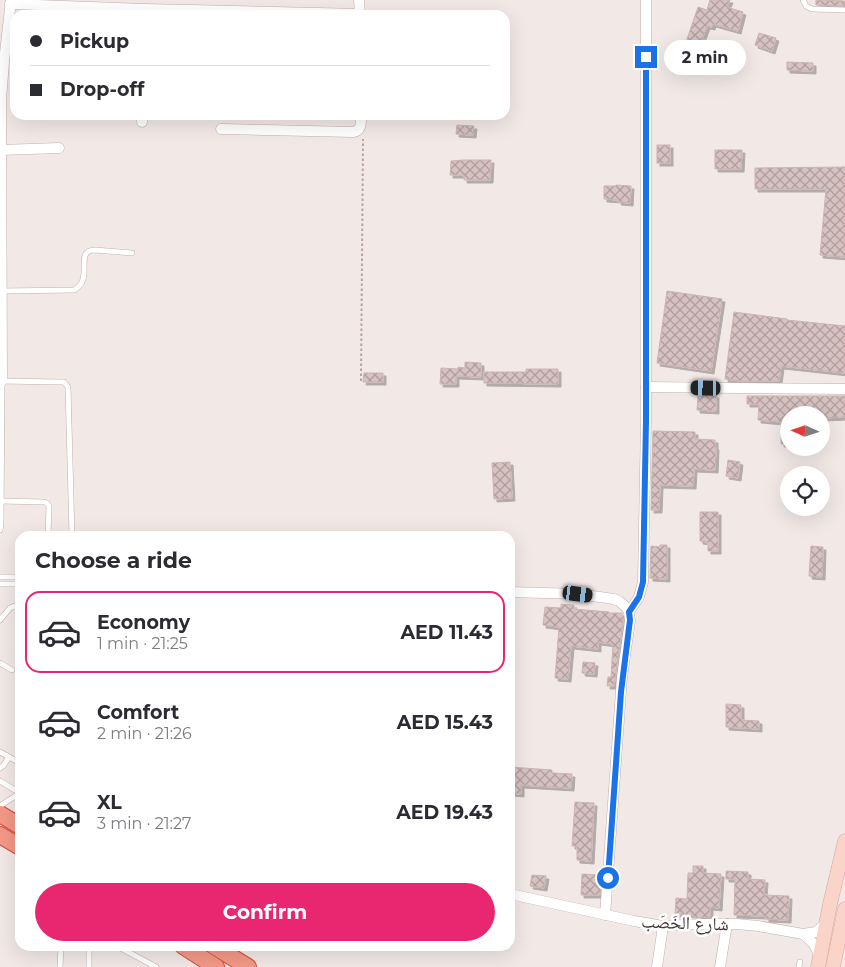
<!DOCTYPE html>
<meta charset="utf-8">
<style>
body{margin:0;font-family:Montserrat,"Noto Naskh Arabic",sans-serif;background:#f2f2f3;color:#2b2b33;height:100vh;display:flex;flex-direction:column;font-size:19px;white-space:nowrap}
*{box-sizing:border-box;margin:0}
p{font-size:16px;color:#7c7c81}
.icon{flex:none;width:28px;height:28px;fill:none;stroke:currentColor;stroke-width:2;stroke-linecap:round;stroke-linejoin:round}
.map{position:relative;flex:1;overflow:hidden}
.details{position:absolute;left:15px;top:531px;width:500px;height:420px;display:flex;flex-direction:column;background:#fff;border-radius:15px;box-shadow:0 5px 20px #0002}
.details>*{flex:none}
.guide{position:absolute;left:10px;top:10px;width:500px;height:110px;border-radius:15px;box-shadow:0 5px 20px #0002;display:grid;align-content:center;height:110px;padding:0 20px;background:#fff}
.needle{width:32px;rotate:273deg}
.buttons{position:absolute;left:780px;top:406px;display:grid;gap:10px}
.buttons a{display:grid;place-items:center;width:50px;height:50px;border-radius:50%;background:#fff;box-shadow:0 5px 20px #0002;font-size:25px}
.end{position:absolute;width:22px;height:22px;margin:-11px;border:6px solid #1a73e8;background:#fff;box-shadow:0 0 0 2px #fff}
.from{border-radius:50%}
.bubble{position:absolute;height:35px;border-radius:18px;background:#fff;box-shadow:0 5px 20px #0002;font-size:16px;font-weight:700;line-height:35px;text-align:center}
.car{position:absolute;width:15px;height:30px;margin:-15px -8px;border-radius:6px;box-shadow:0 0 4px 1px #0007;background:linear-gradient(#222 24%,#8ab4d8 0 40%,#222 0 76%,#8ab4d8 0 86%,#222 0)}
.guide b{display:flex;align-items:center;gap:18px;height:48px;font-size:19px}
.guide b+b{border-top:1px solid #e1e1e2}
.guide i{width:12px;height:12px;background:#2b2b33}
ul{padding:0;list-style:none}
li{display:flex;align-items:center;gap:15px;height:82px;margin:0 10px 8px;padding:0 10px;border:2px solid transparent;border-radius:15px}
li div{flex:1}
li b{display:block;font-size:19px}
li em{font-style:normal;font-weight:700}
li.on{border-color:#e92771}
li>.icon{width:45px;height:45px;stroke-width:1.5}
h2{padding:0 20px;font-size:22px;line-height:60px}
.button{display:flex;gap:10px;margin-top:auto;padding:10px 20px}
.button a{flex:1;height:58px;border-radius:30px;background:#e92771;color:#fff;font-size:20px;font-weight:700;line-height:58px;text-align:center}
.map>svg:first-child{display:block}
</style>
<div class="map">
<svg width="845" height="967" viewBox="0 0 845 967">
<defs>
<pattern id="building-cross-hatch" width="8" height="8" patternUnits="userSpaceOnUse" patternTransform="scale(1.25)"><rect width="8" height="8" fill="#d6c2c0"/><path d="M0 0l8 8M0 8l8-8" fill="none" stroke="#af9e9d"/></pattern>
<filter id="shadow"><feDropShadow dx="3" dy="3" stdDeviation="0" flood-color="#0004"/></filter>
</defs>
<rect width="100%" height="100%" fill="#f2e9e7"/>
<g fill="url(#building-cross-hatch)" stroke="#cdb3b1" filter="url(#shadow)">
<path d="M710,0h20l-3,7 16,5 -5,19 -25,-7 -1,3 -5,-1 -5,13 11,6 -4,8 -10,-6 -2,6 -7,-3 1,-2 -6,-3 13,-38 9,3z"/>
<path d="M816,0l29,1v5l-29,-1z"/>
<path d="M759,33l17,5 -4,13 -17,-6z"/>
<path d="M787,62l26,1v8l-26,-1z"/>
<path d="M457,125l17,1 -1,9 -17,-1z"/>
<rect x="657" y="145" width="13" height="18"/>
<path d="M715,150h27l-1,19h-26z"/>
<path d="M464,160h27l-1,20h-26v-5h-14l1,-14z"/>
<path d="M845,167v90l-25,-2 6,-66h-71v-21z"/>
<path d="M616,185l15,1 -1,17 -12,-1 1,-2 -15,-1v-13h12z"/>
<path d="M667,291l55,8 -11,72 -54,-8z"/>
<path d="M734,312l53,7v1l58,6v47l-64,-7 -2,15h-38l-16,-2z"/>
<path d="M465,362l16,1v14l-25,-1v8h-16l1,-16 17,1v-2l7,1z"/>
<path d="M526,369h32v15l-74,-1v-11h42z"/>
<path d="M364,373h19v9h-20z"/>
<path d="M698,395h18v16l-19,-1z"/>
<path d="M747,396h98v21l-24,1v-3h-32v29h-8v-22l-23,-2 1,-16h-12z"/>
<path d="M653,431l42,1v7l20,1v7h1l-1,23 -21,-1 -1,17 -33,-1 -1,25h-8z"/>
<path d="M728,460l12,2 -2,16 -12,-2z"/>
<path d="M510,462l2,36 -18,1 -2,-36z"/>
<path d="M700,512h18v39h-10v-9l-8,-1z"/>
<path d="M660,545h7v34l-17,-1 1,-32 9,1z"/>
<path d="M811,546l12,1 -1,30 -13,-1z"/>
<path d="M561,604l13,1v4l35,3v1h13l1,10 -9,63h-7l1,-9h3l2,-33 -15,-2v7l-27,-3 -3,33 -13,-1 4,-51 -16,-2 2,-18 16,1z"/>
<path d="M583,662l12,1 -1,11 -12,-1z"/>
<path d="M726,704l15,1v15l18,1v8l-33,-2z"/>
<path d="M510,767l42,3v3l20,1 -1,14 -50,-3v9l-11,-1z"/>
<path d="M575,802l19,1 -3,58 -14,-1v-14h-5z"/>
<path d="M693,866h10v7l18,1 -2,34 -9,-1v10l-16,1v-3l-19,-1 1,-16 11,1 1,-26h5z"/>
<path d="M726,871l22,1v7l17,1 -1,15 25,1 -1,24 -22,-1v-3l-32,-1 1,-36h-9z"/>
<path d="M582,874l19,1 -1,20h-19z"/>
<path d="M532,875l14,1 -2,12 -14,-2z"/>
</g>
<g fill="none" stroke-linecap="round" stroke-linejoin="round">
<defs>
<g id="service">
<path d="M803,0l3,6 6,3 33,1"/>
<path d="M2,291l72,-1c21,-11 -1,-40 21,-40l37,3"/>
<path d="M0,381l60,1h4l4,5 4,149"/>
<path d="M1,501l43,1 3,1 2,3 -1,30"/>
<path d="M0,530l1,-6 1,-143"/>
<path d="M0,577h20"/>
<path d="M0,584h20"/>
<path d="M0,620l10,-12 10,-4"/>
<path d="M0,663l12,7"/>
<path d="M0,752l20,11"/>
<path d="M0,768l3,-2 6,-9"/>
<path d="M0,781l20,12"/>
<path d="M0,806l20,-13"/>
<path d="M117,946l39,21"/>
<path d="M60,967l1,-21"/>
<path d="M89,967v-15l2,-6"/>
<path d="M799,967l1,-5"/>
</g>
<g id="minor">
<path d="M359,0l1,15"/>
<path d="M10,4l134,5 216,5"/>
<path d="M142,122v-7"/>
<path d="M221,129l133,3c8,-2 7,-10 7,-17"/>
<path d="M0,150l59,-2"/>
<path d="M2,381l-1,-281 3,-38 7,-62"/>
<path d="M646,387l199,2"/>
<path d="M510,592l68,2 36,5 5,2 8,7 2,4 1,9 -8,56 -17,238"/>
<path d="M629,612l10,-15 4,-15 3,-161v-421"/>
<path d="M510,894l124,27 29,5 39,-2h35l21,2 45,8 13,-2 10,-9"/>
<path d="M803,934l10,9 7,13"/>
<path d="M657,967l6,-41"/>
<path d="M720,967l7,-43"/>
</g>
<g id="secondary">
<path d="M818,967l12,-63 15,-63"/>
<path d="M833,967l12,-58"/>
</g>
<g id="trunk">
<path d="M0,814l20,12"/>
<path d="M0,835l20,12"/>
<path d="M183,946l33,21"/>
<path d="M214,946l34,21"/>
</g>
</defs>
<use href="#service" stroke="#c0b0ad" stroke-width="6"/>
<use href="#minor" stroke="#c0b0ad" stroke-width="11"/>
<use href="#secondary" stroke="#d4a99f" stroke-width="15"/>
<use href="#trunk" stroke="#d15042" stroke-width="18"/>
<path stroke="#bda09d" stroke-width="2" stroke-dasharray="2.5 2.5" stroke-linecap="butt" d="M361,381l2,-242"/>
<use href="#service" stroke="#fff" stroke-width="5"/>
<use href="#minor" stroke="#fff" stroke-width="10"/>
<use href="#secondary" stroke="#fad4c9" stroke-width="14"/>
<use href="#trunk" stroke="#f49886" stroke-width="16"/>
</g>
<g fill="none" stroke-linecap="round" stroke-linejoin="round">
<path stroke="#1a73e8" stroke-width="6" d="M608,878l13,-186 9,-72 -1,-8 10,-15 4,-15 3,-161v-364"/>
</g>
<g text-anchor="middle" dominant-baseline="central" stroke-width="5" stroke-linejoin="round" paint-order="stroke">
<g font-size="18" fill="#443736" stroke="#fff">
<text transform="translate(685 923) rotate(2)">شارع الخَصَب</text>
</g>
</g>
</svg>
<div class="buttons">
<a><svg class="needle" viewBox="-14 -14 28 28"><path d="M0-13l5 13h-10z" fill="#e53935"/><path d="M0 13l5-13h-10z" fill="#7c7c81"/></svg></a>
<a><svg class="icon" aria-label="locate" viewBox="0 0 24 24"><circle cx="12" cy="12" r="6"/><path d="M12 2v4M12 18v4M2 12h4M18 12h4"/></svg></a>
</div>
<i class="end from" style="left:608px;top:878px"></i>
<i class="end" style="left:646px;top:57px"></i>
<div class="bubble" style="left:664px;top:40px;width:82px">2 min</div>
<i class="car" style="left:706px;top:388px;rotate:271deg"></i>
<i class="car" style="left:578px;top:594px;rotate:97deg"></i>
<div class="guide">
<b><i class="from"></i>Pickup</b>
<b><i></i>Drop-off</b>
</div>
<section class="details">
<h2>Choose a ride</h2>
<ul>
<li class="on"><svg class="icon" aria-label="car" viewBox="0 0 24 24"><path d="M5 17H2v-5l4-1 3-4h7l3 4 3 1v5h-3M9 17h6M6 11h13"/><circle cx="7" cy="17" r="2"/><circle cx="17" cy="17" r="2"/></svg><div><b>Economy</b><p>1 min · 21:25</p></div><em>AED 11.43</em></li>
<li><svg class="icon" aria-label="car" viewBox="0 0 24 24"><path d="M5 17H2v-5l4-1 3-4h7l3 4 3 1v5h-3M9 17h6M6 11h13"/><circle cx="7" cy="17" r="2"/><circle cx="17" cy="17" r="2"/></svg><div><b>Comfort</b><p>2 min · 21:26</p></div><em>AED 15.43</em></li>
<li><svg class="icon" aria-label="car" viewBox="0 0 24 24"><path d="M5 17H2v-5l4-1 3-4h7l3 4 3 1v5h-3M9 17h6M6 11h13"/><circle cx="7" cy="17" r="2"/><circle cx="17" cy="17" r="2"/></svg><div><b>XL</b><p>3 min · 21:27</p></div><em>AED 19.43</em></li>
</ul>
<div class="button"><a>Confirm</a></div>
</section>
</div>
